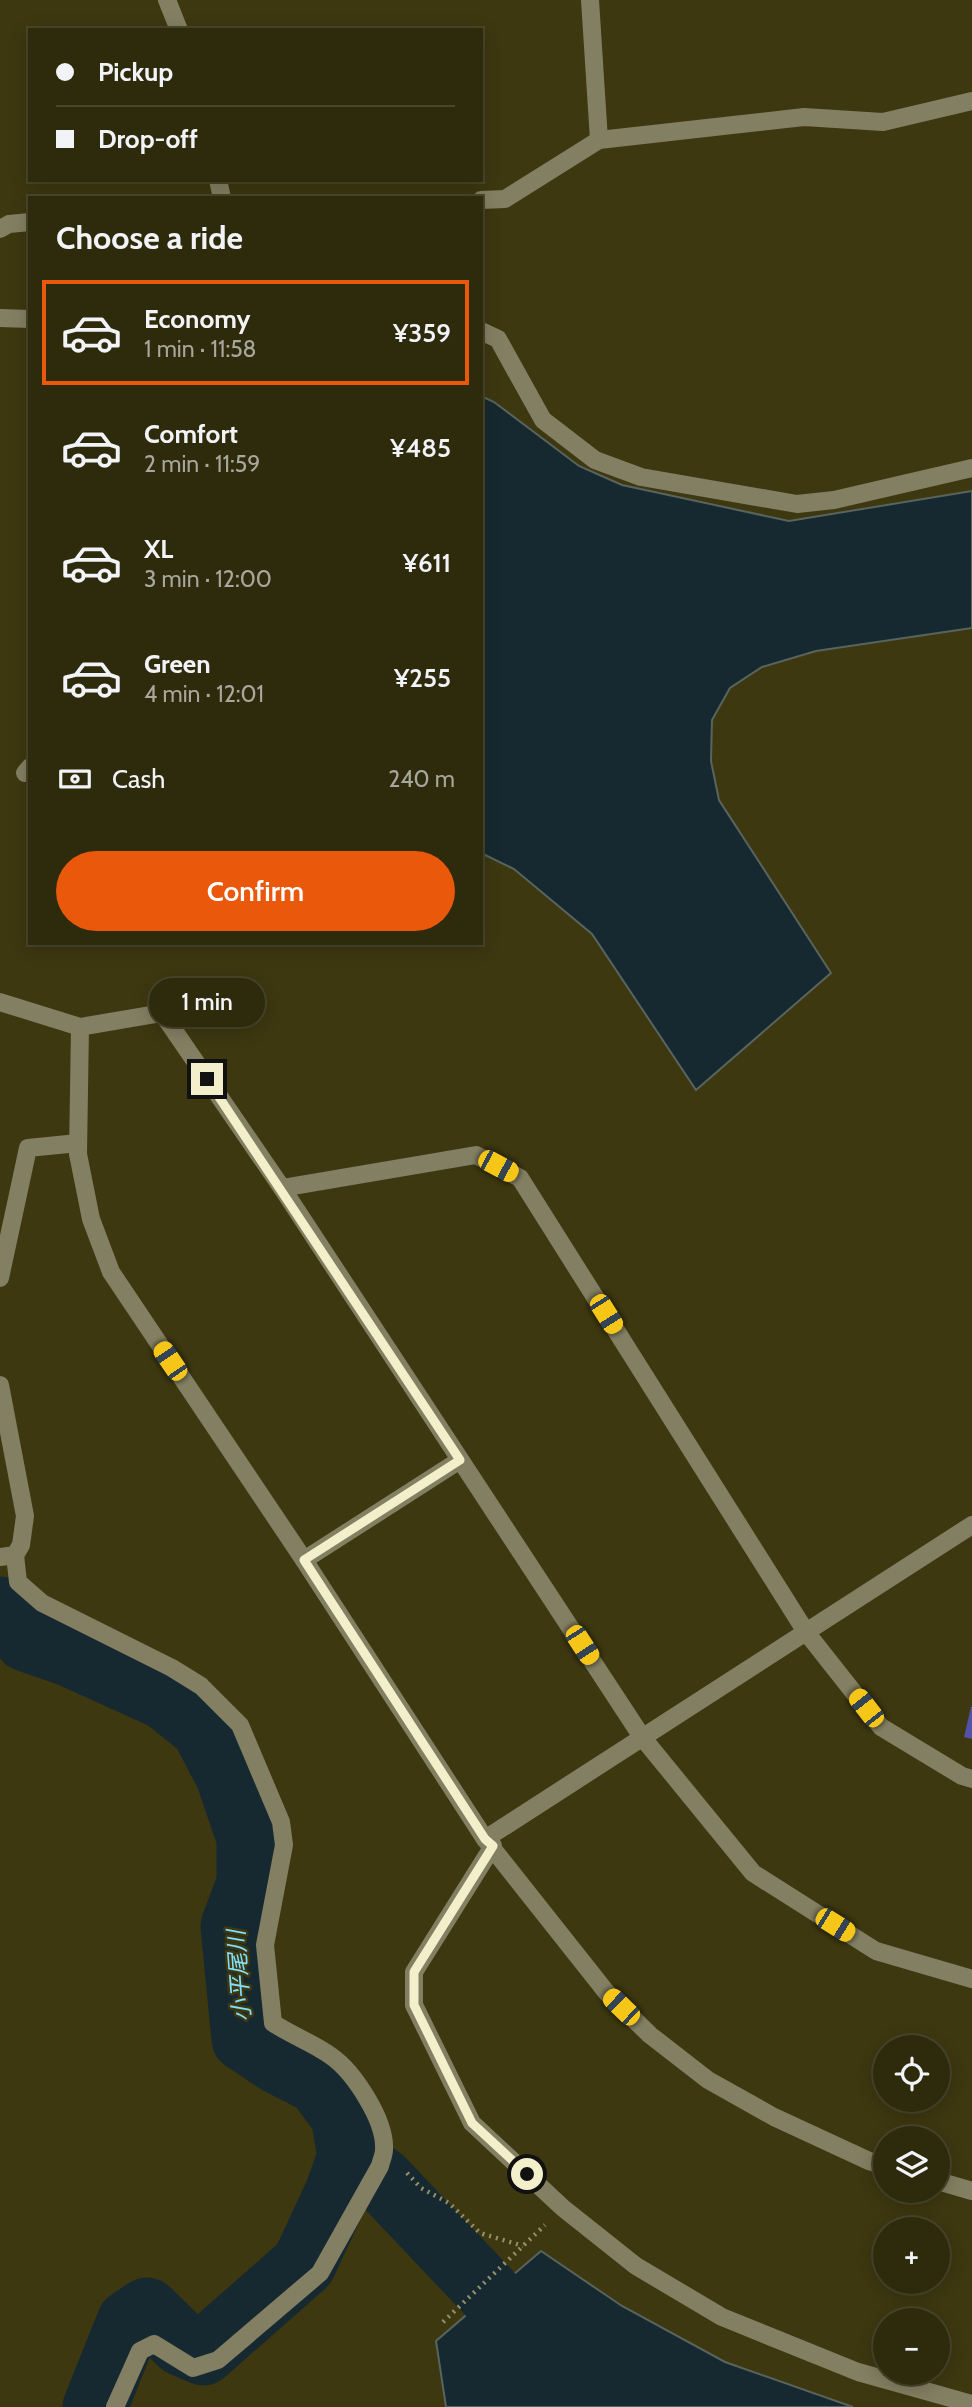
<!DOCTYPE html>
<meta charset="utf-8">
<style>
body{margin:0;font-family:Cabin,"Noto Sans JP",sans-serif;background:#363215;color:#f1f3f6;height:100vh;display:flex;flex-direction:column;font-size:26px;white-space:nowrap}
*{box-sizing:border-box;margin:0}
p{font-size:23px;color:#a7a79d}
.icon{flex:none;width:38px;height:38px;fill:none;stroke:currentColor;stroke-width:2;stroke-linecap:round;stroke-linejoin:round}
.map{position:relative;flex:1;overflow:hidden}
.details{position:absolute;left:28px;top:196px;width:455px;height:749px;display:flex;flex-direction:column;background:#2e2a0c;border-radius:0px;box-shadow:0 4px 18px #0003,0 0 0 2px #49462d}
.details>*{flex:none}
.banner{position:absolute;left:28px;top:28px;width:455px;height:154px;border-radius:0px;box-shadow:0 4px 18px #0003,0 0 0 2px #49462d;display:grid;align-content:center;height:154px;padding:0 28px;background:#2e2a0c}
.fabs{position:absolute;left:873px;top:2035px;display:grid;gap:14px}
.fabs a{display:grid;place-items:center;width:77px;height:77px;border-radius:50%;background:#2e2a0c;box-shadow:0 4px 18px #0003,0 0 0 2px #49462d;font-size:35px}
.end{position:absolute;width:32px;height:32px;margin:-16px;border:9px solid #f3efca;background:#111;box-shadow:0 0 0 4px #111}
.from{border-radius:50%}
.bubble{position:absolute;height:49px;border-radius:24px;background:#2e2a0c;box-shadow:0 4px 18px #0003,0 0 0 2px #49462d;font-size:23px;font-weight:600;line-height:49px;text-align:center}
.car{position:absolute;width:21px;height:42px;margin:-21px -10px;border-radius:9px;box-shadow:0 0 5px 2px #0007;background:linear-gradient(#f5c518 24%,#345 0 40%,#f5c518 0 76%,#345 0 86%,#f5c518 0)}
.banner b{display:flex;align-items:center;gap:24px;height:66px;font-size:26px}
.banner b+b{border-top:2px solid #49462d}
.banner i{width:18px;height:18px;background:#f1f3f6}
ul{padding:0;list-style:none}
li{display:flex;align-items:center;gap:21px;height:105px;margin:0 14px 10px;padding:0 14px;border:4px solid transparent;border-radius:0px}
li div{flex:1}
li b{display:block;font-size:26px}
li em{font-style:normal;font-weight:600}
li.on{border-color:#ea580c}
li>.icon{width:63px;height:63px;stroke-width:1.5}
h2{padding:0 28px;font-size:32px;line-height:84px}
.pay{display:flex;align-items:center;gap:18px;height:77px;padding:0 28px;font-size:26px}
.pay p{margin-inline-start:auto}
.cta{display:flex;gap:14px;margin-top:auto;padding:14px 28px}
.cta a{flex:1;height:80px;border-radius:42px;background:#ea580c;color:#fff;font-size:28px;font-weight:600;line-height:80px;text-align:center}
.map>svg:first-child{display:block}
</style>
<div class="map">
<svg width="972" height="2407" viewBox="0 0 972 2407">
<rect width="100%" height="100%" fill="#3d3810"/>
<g fill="#172930" stroke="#59645e" stroke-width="2">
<path d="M481,396l13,6 85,64 43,19 167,36 183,-30v137l-156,23 -54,16 -32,21 -18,32 -1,41 8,39 112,173 -135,117 -104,-156 -78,-65 -33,-16z"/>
<path d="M541,2251l81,55 103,56 128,45h-407l-10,-66z"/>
</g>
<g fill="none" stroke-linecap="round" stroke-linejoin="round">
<g stroke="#172930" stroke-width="65">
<path d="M0,1609l26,30 43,15 97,44 37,30 25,48 21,62v45l-16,43 11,113 33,22 41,21 25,34 7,40 -13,37 -33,71 -101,89 -21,-9 -35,-34 -18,12 -34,85"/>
<path d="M350,2156l33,25 107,113"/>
</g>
</g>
<path fill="#5351a8" d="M971,1707h1v32l-8,-2z"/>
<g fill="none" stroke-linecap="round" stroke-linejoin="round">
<g stroke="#949069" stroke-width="4.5" stroke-dasharray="2 5" stroke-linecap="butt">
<path d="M407,2173l14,15 28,15 31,30 43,13"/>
<path d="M443,2322l102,-97"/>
</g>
<g stroke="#837f62" stroke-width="18">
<path d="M167,0l12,30"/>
<path d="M590,0l9,140"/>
<path d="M218,180l4,18"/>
<path d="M481,200l24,-1 94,-59 205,-23 79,5 89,-21"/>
<path d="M0,229l9,-5 21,-2"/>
<path d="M0,318l30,1"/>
<path d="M481,331l17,8 45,81 52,40 46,17 156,27 37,-4 138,-32"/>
<path d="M25,773l5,-6"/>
<path d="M0,1002l80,25 82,-14 120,175 360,549 111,136 123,78 96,28"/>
<path d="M80,1027l-2,127 13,65 20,53 193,288 181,279 122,154 43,42 58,45 66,37 95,44 17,5"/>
<path d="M282,1188l194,-33 44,23 286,454 75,95 81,49 10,3"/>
<path d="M0,1278l28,-130 50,-5"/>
<path d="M0,1385l25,131 -4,29 -6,10 -15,2"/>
<path d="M15,1555l3,27 24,21 130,65 29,18 39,39 41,97 3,23 -19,100 8,78c18,12 40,20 58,33 23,16 55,65 53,94 0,5 -3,11 -4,16l-60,107 -102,87 -25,8 -39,-24 -14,7 -25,56"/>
<path d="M304,1560l156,-100"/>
<path d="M485,1839l487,-314"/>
<path d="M493,1846l-79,126v33l58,118 91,85 73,58 86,51 136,55 114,32"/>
<path d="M938,2181l34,10"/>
</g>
</g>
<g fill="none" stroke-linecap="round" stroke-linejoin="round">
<path stroke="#f3efca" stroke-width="9" d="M207,1079l253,381 -156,100 181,279 8,7 -79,126v33l58,118 55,51"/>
</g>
<g text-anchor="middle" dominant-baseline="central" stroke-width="5" stroke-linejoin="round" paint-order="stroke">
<g font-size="23" font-style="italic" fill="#81e0ff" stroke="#3d3810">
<text transform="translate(239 1976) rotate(-94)">小平尾川</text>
</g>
</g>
</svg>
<div class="fabs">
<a><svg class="icon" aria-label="locate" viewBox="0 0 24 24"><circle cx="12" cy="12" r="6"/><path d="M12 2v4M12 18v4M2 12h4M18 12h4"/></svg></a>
<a><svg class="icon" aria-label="layers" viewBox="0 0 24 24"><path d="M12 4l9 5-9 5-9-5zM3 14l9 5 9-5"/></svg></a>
<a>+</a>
<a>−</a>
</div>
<i class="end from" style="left:527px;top:2174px"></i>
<i class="end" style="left:207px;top:1079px"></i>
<div class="bubble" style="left:149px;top:978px;width:116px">1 min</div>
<i class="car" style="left:498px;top:1166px;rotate:118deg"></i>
<i class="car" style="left:606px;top:1314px;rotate:148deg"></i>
<i class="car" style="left:170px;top:1361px;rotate:326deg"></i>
<i class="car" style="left:582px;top:1645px;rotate:147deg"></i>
<i class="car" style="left:866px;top:1708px;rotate:322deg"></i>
<i class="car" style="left:835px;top:1925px;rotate:122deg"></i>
<i class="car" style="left:621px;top:2007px;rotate:314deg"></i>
<div class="banner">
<b><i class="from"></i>Pickup</b>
<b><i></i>Drop-off</b>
</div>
<section class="details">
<h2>Choose a ride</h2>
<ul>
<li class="on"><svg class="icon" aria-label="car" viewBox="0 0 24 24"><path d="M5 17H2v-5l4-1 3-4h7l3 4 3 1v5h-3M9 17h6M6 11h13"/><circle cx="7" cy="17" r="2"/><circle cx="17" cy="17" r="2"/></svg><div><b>Economy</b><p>1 min · 11:58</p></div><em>¥359</em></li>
<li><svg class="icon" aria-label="car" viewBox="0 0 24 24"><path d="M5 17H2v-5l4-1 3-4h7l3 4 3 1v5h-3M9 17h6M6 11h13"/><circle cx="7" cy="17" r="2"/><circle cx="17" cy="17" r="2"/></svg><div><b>Comfort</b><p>2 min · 11:59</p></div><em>¥485</em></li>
<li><svg class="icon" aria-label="car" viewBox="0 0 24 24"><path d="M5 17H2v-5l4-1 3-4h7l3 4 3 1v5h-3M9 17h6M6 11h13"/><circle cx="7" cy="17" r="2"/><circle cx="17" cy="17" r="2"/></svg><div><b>XL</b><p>3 min · 12:00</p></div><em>¥611</em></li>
<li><svg class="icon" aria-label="car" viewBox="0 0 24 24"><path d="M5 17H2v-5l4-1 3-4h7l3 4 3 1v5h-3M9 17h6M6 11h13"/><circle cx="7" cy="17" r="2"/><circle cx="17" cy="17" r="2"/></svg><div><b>Green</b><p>4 min · 12:01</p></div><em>¥255</em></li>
</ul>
<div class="pay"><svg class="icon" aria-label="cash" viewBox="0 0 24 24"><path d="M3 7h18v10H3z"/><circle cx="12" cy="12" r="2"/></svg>Cash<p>240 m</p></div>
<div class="cta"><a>Confirm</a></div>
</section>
</div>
